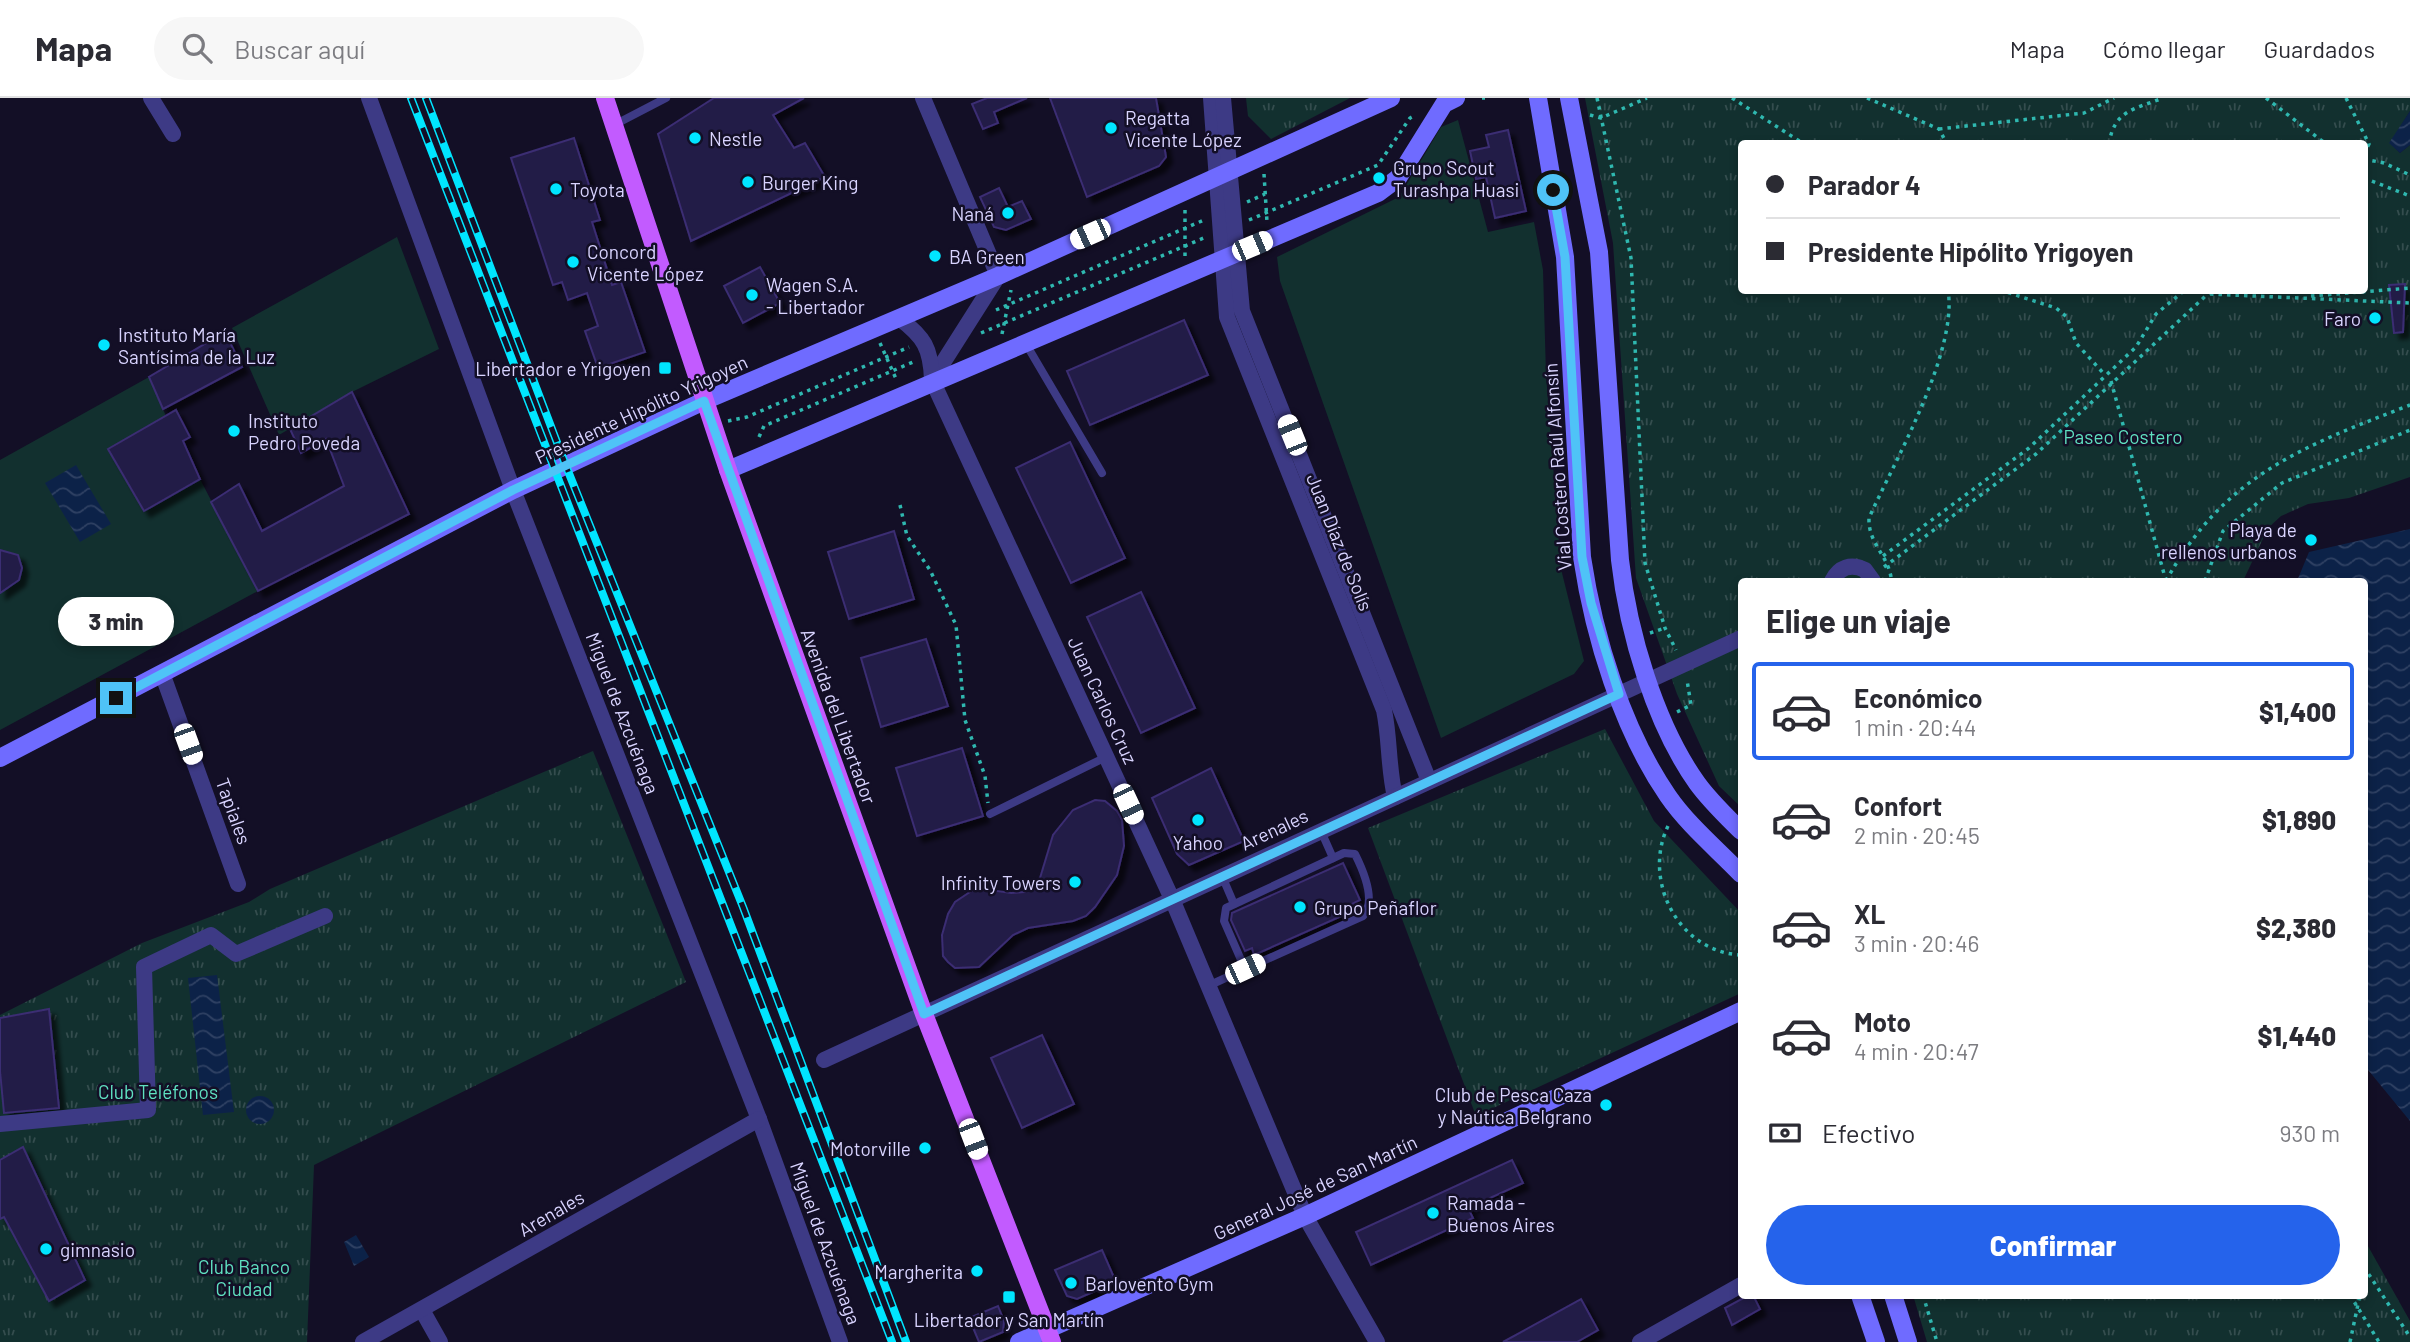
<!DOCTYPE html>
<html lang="es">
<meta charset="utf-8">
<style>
body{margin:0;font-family:Barlow,sans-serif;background:#f7f7f7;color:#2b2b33;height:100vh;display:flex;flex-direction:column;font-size:26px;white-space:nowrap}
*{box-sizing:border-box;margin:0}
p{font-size:23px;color:#7c7c81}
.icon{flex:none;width:38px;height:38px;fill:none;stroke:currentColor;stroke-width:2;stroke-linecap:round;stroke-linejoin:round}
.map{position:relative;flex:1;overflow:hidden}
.side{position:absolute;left:1738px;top:480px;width:630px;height:721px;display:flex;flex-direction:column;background:#fff;border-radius:7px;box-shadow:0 4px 10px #0003}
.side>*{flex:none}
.top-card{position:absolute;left:1738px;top:42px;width:630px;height:154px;border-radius:7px;box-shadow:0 4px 10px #0003;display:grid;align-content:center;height:154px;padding:0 28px;background:#fff}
.end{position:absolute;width:32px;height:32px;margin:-16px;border:9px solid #4fc3f7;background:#111;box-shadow:0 0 0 4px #111}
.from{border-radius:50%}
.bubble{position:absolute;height:49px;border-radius:24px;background:#fff;box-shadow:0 4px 10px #0003;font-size:23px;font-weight:800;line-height:49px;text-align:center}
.car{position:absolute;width:21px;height:42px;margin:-21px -10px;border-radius:9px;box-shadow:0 0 5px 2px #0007;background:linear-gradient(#fff 24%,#345 0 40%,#fff 0 76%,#345 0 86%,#fff 0)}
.top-card b{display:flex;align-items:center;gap:24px;height:66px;font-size:26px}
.top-card b+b{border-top:2px solid #e1e1e2}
.top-card i{width:18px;height:18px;background:#2b2b33}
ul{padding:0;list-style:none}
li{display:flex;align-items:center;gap:21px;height:98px;margin:0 14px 10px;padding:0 14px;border:4px solid transparent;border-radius:7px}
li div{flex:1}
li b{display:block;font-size:26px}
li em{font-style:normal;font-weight:800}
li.current{border-color:#2563eb}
li>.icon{width:63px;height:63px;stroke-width:1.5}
h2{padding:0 28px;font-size:32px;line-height:84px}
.pay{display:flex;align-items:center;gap:18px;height:77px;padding:0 28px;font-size:26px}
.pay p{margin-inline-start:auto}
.primary-button{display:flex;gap:14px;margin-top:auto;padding:14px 28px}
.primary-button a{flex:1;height:80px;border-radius:42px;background:#2563eb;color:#fff;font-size:28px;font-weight:800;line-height:80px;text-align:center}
header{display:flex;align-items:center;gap:42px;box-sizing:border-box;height:98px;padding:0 35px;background:#fff;border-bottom:2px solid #e1e1e2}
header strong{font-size:33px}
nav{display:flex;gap:38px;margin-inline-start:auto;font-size:24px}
.search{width:490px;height:63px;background:#f7f7f7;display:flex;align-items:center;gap:18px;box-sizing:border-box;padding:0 24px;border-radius:38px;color:#7c7c81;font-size:26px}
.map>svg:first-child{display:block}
</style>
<header>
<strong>Mapa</strong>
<div class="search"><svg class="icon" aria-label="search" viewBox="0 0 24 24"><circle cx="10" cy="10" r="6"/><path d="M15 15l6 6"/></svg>Buscar aquí</div>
<nav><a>Mapa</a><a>Cómo llegar</a><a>Guardados</a></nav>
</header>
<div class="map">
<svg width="2410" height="1244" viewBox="0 0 2410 1244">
<defs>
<pattern id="park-tufts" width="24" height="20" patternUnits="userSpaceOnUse" patternTransform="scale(1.75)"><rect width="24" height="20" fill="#12302f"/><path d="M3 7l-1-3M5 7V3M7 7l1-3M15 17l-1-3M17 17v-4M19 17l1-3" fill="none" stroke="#344d4e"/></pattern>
<pattern id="water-waves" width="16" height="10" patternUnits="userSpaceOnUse" patternTransform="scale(1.75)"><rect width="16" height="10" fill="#0c2248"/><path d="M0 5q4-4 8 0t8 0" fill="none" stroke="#2f4163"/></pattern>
<filter id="shadow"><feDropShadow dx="6" dy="6" stdDeviation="2" flood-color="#0009"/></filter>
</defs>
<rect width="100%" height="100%" fill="#130f26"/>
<g fill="#12302f">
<path d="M1458,22l30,112 46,-10 9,48 3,104 15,195 23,92 -10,13 -133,64 -161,-457 -3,-24 122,-60 42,-70z"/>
<path d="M397,139l42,112 -87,43 -73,43 -47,-107z"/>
<path d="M149,279l17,39 -58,34 36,61 56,-32 58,112 -258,139v-270z"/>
</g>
<g fill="url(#park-tufts)" fill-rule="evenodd">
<path d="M1246,0h104l-79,41 -23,-23z"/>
<path d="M1585,0h825v13l-20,32 10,10 10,-8v332l-61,21 -41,6 -27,12 -13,12 -25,53h-502v226l-22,-21 -42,-92 -41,-116 -23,-335zM1741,46h623v146h-623z"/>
<path d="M1605,631l49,92 87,92v80l-265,123 -108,-288z"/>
<path d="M593,653l93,231 -372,183 -7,177h-307v-327l142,-72 107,-41 21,-13z"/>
<path d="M2364,1141l46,82v21h-483l-14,-47h451z"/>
</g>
<g fill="url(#water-waves)">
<path d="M2410,13v34l-10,8 -11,-10z"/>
<path d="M76,367l35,59 -31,18 -35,-59z"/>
<path d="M2410,431v592l-46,-56v-484h-67l12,-29z"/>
<path d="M217,877l17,137 -31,3 -15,-137z"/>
<circle cx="260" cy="1012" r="14"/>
<path d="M356,1137l13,22 -15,9 -10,-24z"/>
</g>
<g fill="#241b47" stroke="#3b2d73" stroke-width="2" filter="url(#shadow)">
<path d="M714,0h90l-31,17 21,33 11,-5 20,34 -134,64 -33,-107z"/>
<path d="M987,0h40l-33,14 4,11 -15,6 -11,-25z"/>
<path d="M1050,0h106l10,59 -7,9 -72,31z"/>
<path d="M1508,32l18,81 -31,7 -9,-41 -10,2 -6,-28 19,-4 -3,-12z"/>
<path d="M574,40l26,82 -8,2 20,63 9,-3 24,70 -47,16 -13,-37 13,-5 -11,-33 -19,7 -6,-18 -9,3 -42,-127z"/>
<path d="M999,90l9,19 14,-6 9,18 -25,11 -12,-3 -14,-30z"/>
<path d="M760,169l20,36 -37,20 -19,-37z"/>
<path d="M2405,186l-2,48 -9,1 -5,-48z"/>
<path d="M1184,222l24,55 -118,50 -23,-54z"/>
<path d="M225,234l17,35 -79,42 -14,-32z"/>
<path d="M352,294l57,122 -151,77 -47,-89 28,-18 23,47 82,-45 -18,-47 -25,14 -11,-24z"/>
<path d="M176,312l14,27 -7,4 17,38 -56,32 -36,-62z"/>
<path d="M1070,344l55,116 -54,25 -55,-115z"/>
<path d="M894,433l20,68 -65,20 -21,-67z"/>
<path d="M0,452l18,5 4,13 -3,12 -19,13z"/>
<path d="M1141,494l54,116 -54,25 -54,-116z"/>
<path d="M926,541l22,67 -67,21 -20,-69z"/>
<path d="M962,650l21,68 -66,20 -21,-68z"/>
<path d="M1211,670l33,73 -55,24 -12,-11 -25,-56z"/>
<path d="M1095,702l10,1 12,10 5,9 2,26 -7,29 -22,32 -9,9 -13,5 -45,7 -15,7 -34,32 -24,1 -7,-6 -5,-6 -1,-21 6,-21 7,-12 21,-14 35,5 14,-1 8,-6 7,-8 13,-43 20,-25z"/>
<path d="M1343,765l17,37 -8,4 3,6 -101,45 -2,-7 -7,3 -14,-31 1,-7z"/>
<path d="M49,911l10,99 -55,5 -4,-42v-53z"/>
<path d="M1042,937l32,69 -52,24 -31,-70z"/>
<path d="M23,1049l62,133 -36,21 -45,-84 -4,2v-59z"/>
<path d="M1512,1062l11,23 -55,25 5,10 -102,47 -15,-33z"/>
<path d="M1102,1152l14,32 -39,17 -10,-3 -12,-26z"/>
<path d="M1749,1197h4l7,14 -28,16 -7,-17z"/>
<path d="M1581,1201l17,31 -21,12h-74z"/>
<path d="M998,1208l6,15 -1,11 -24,10 -10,-24z"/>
</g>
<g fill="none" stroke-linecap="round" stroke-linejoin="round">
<g stroke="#2fb8b0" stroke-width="3.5" stroke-dasharray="3.5 5" stroke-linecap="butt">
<path d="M1482,0h3"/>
<path d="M1597,0l34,160 14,305 20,65 11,22"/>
<path d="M1732,0l72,46"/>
<path d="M1867,0l72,31 8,15"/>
<path d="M2266,0l60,46"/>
<path d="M2346,0l23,46 -5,10"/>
<path d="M1590,17l11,3 46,-20"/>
<path d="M1939,31l145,-16 30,-15"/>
<path d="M2109,46c5,-34 26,-35 54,-46"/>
<path d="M2364,61l20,4 26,12"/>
<path d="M1264,76l3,48"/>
<path d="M2364,80l46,18"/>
<path d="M1247,104l18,-8"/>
<path d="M1185,112v48"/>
<path d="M1249,122l129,-55 32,-47 4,-2"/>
<path d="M2000,192l56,18 11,9 9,26 29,32"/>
<path d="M2210,196l200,9"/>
<path d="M2311,198l99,-8"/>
<path d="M996,212l208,-90"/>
<path d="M981,235l225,-96"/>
<path d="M1002,236l9,-44"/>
<path d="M880,245l17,38"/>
<path d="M2111,283l55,200"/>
<path d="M728,323l19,-4 162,-70"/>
<path d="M759,339l5,-11 149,-64"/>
<path d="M900,407l7,31 23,34 26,55 9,95 20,56 3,27"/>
<path d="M1883,458l146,-108 107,-101 20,-33 29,-24"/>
<path d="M1884,469l152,-113 176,-164"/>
<path d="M1891,479c-4,-23 -23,-34 -22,-59 26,-58 89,-166 79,-228"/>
<path d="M2166,483c58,-106 138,-135 244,-176"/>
<path d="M2205,483l18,-50 59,-48 128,-53"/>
<path d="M1650,535l15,-5"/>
<path d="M1677,614l14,-7 -4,-25"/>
<path d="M1668,728c-26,54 10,126 73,129"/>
<path d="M2364,1169l46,70"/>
<path d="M1923,1197l14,47"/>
<path d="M2350,1197l29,47"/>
<path d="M2350,1244l10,-47"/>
</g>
<g stroke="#3d3a85" stroke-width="8">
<path d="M614,27l52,-27"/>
<path d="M1026,246l76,129"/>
<path d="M990,716l116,-57"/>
<path d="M1321,733l12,27"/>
<path d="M1222,778l12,28"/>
<path d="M1208,888l37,-17 118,-53c14,-15 0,-46 -8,-62l-11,-1 -118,55 -2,13 21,48"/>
</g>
<g stroke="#3d3a85" stroke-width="16">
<path d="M151,0l22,36"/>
<path d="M369,0l144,392 246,629 81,223"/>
<path d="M923,0l75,178 -66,104"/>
<path d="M1211,0l16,219 157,393c6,29 4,57 11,87"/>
<path d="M1223,0l19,213 187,470"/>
<path d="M899,220c25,19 32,30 33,62l240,519 133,317 72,126"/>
<path d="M1832,483c7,-14 19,-18 33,-11l8,11"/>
<path d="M162,575l76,211"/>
<path d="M824,962l917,-422"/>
<path d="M0,1026l148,-14 -4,-143 67,-32 25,19 89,-38"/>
<path d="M422,1212l18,32"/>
<path d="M363,1244l396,-223"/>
<path d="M1640,1244l101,-57"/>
</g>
<g stroke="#6f6bff" stroke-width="18">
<path d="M1538,0l27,159 17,300c12,80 40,172 86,239 20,29 49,53 73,78"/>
<path d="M1569,0l30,154 21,308c8,72 35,164 77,223 13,18 29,33 44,48"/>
<path d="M728,372l650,-277 20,-15 46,-74 12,-6"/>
<path d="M0,660l513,-268 191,-89 294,-125 393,-178"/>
<path d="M1860,1197l16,47"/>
<path d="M1893,1197l15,47"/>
<path d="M1019,1244l286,-126 436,-205"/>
</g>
<path stroke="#c25bff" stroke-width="18" d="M605,0l123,372 196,544 128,328"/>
<defs>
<g id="rail">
<path d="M411,0l481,1244"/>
<path d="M426,0l140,368 177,441 163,435"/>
</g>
</defs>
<use href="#rail" stroke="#00e5ff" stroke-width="8"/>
<use href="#rail" stroke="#130f26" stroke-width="5" stroke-dasharray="16" stroke-linecap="butt"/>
</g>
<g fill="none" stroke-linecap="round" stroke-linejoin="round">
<path stroke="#4fc3f7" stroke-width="9" d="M116,600l397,-208 191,-89 220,613 695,-320 -28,-91 -9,-46 -17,-300 -12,-67"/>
</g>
<g fill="#00e5ff" stroke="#130f26" stroke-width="2.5">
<circle cx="1111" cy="30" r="7"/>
<circle cx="695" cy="40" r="7"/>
<circle cx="1379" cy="80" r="7"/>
<circle cx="748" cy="84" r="7"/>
<circle cx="556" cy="91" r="7"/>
<circle cx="1008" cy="115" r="7"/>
<circle cx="935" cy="158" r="7"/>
<circle cx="573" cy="164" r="7"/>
<circle cx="752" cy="197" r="7"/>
<circle cx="2375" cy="220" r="7"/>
<circle cx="104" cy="247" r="7"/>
<rect x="658" y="263" width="14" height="14" rx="3.5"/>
<circle cx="234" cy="333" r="7"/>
<circle cx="2311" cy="442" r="7"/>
<circle cx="1198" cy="722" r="7"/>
<circle cx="1075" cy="784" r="7"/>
<circle cx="1300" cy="809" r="7"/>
<circle cx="1606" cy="1007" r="7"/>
<circle cx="925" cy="1050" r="7"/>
<circle cx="1433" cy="1115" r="7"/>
<circle cx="46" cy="1151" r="7"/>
<circle cx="977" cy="1173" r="7"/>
<circle cx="1071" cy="1185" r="7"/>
<rect x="1002" y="1192" width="14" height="14" rx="3.5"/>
</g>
<g text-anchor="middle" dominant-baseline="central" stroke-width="5" stroke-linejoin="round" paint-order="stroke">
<g font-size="19" fill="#d9d4ff" stroke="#130f26" text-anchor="start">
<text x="1125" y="19">Regatta<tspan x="1125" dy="22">Vicente López</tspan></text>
<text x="709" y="40">Nestle</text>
<text x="1393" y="69">Grupo Scout<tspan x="1393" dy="22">Turashpa Huasi</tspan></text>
<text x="762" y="84">Burger King</text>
<text x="570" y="91">Toyota</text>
<text x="994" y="115" text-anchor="end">Naná</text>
<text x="587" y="153">Concord<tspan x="587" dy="22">Vicente López</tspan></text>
<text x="949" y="158">BA Green</text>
<text x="766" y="186">Wagen S.A.<tspan x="766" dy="22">- Libertador</tspan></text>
<text x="2361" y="220" text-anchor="end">Faro</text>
<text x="118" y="236">Instituto María<tspan x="118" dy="22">Santísima de la Luz</tspan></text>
<text x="651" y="270" text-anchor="end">Libertador e Yrigoyen</text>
<text x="248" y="322">Instituto<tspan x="248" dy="22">Pedro Poveda</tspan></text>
<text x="2297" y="431" text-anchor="end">Playa de<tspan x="2297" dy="22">rellenos urbanos</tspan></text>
<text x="1198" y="744" text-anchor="middle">Yahoo</text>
<text x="1061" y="784" text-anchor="end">Infinity Towers</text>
<text x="1314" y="809">Grupo Peñaflor</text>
<text x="1592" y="996" text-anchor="end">Club de Pesca Caza<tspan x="1592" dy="22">y Naútica Belgrano</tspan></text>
<text x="911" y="1050" text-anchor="end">Motorville</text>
<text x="1447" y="1104">Ramada -<tspan x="1447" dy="22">Buenos Aires</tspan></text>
<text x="60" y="1151">gimnasio</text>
<text x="963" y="1173" text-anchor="end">Margherita</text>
<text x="1085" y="1185">Barlovento Gym</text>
<text x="1009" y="1221" text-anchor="middle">Libertador y San Martín</text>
</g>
<g font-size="19" fill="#d9d4ff" stroke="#130f26">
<text transform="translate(641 311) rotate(-25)">Presidente Hipólito Yrigoyen</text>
<text transform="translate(1557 369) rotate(-94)">Vial Costero Raúl Alfonsín</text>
<text transform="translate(1340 444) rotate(68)">Juan Díaz de Solís</text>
<text transform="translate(1103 602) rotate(65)">Juan Carlos Cruz</text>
<text transform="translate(623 615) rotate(69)">Miguel de Azcuénaga</text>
<text transform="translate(839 618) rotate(70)">Avenida del Libertador</text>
<text transform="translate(234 713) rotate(70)">Tapiales</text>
<text transform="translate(1274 731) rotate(-25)">Arenales</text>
<text transform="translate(1315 1089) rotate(-25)">General José de San Martín</text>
<text transform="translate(551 1115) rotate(-30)">Arenales</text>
<text transform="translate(826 1145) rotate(70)">Miguel de Azcuénaga</text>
</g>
<g font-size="19" fill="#5fe0c0" stroke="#130f26">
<text x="2123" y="338">Paseo Costero</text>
<text x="158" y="993">Club Teléfonos</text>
<text x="244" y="1168">Club Banco<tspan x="244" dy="22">Ciudad</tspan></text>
</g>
</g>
</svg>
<i class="end from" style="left:1553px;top:92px"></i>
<i class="end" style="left:116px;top:600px"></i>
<div class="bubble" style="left:58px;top:499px;width:116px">3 min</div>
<i class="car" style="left:1090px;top:136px;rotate:246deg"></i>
<i class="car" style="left:1252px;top:148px;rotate:67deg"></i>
<i class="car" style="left:1292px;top:337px;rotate:338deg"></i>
<i class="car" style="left:188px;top:646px;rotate:160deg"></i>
<i class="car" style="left:1128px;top:706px;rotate:155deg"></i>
<i class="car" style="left:1245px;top:871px;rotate:65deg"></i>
<i class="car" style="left:973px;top:1041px;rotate:159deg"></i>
<div class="top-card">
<b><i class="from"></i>Parador 4</b>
<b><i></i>Presidente Hipólito Yrigoyen</b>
</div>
<section class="side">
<h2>Elige un viaje</h2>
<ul>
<li class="current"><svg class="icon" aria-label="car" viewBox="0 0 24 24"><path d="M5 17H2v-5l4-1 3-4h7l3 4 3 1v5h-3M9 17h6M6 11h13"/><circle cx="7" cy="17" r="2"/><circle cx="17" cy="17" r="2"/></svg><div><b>Económico</b><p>1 min · 20:44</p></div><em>$1,400</em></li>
<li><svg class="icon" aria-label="car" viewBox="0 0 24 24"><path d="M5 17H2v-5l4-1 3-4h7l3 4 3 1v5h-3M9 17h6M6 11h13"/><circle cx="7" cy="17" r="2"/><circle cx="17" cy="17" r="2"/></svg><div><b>Confort</b><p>2 min · 20:45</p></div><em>$1,890</em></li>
<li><svg class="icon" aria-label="car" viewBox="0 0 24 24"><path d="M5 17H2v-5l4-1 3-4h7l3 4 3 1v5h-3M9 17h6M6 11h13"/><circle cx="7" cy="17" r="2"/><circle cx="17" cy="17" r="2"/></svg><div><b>XL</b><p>3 min · 20:46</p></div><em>$2,380</em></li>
<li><svg class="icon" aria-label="car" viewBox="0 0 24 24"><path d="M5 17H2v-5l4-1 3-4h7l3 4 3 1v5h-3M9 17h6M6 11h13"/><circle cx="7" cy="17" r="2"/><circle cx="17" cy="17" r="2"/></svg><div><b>Moto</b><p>4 min · 20:47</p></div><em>$1,440</em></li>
</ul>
<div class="pay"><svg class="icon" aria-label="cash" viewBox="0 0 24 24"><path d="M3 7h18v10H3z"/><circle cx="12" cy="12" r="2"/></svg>Efectivo<p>930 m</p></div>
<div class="primary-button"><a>Confirmar</a></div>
</section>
</div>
